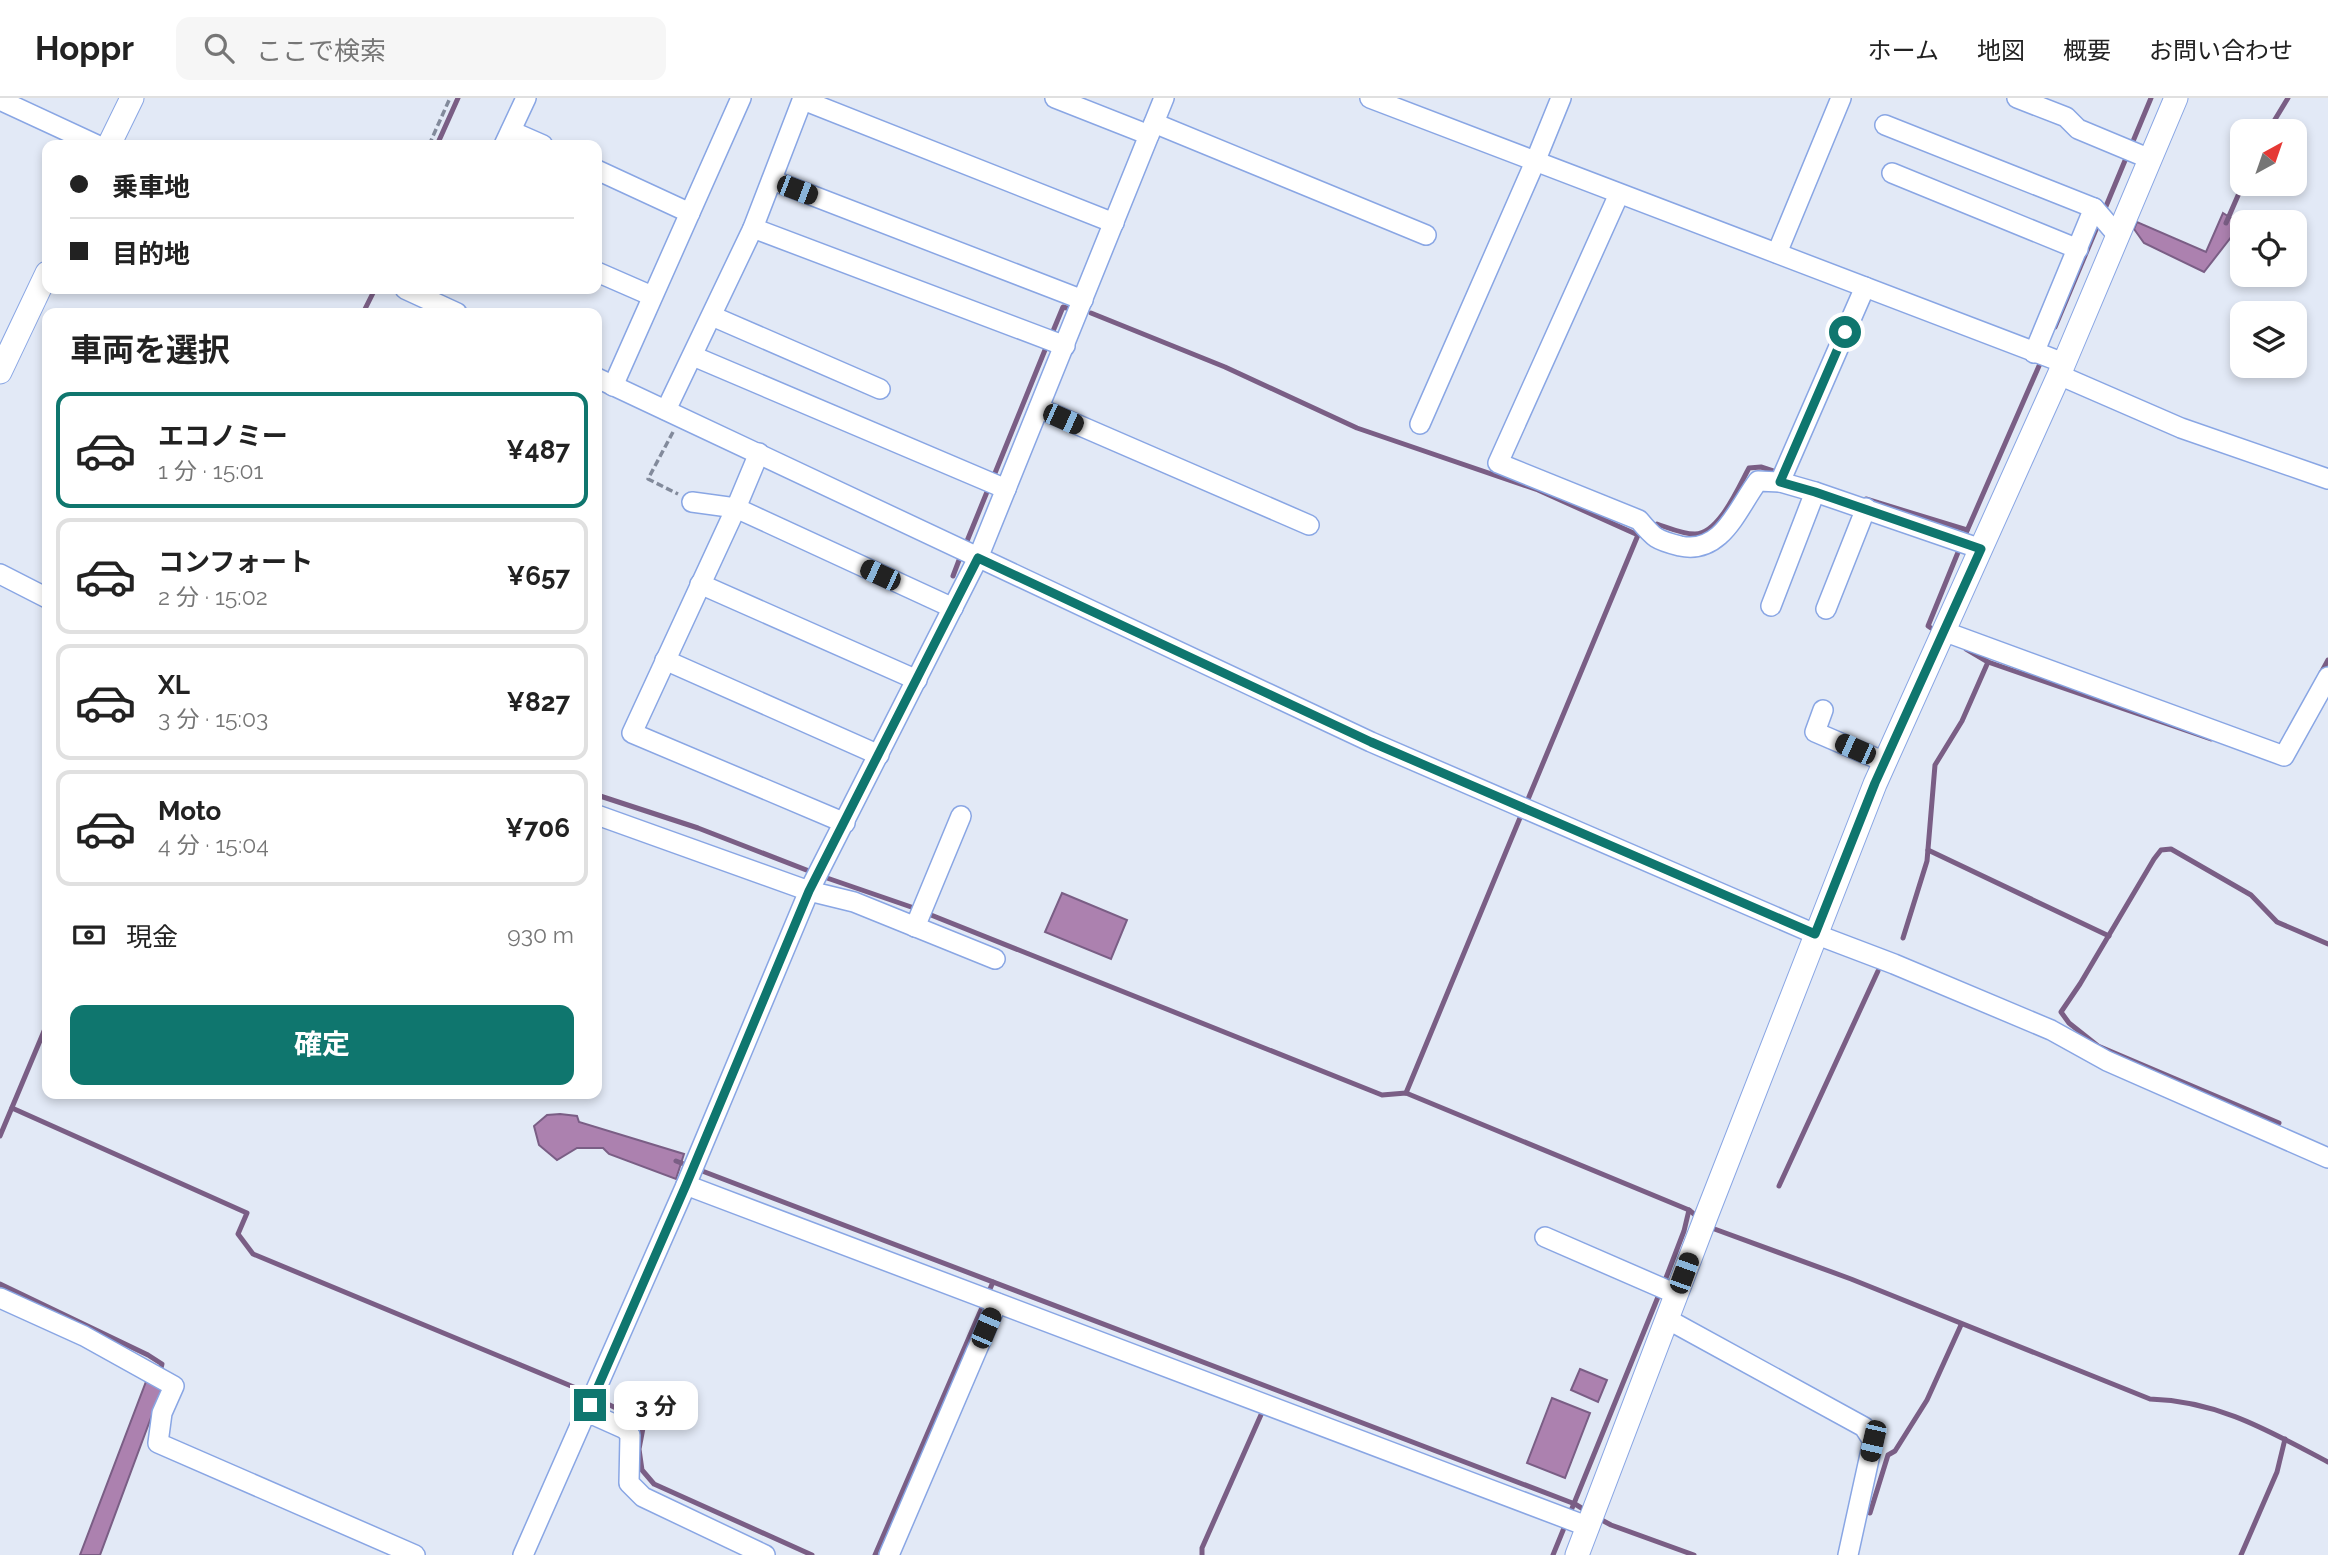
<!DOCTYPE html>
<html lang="ja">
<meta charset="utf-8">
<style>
body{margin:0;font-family:Raleway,"Noto Sans JP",sans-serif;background:#f6f6f6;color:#222;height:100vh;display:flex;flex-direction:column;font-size:26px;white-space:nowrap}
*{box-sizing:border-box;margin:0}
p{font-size:23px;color:#767676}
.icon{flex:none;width:38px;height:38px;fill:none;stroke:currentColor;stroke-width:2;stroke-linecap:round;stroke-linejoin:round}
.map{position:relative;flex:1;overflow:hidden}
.drawer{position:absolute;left:42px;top:210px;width:560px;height:791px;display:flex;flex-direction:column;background:#fff;border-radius:14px;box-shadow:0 4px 10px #0003}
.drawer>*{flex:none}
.guide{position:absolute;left:42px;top:42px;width:560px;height:154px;border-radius:14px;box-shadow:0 4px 10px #0003;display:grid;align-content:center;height:154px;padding:0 28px;background:#fff}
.needle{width:46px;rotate:40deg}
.tools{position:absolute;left:2230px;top:21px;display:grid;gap:14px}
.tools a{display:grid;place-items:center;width:77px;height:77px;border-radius:14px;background:#fff;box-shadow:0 4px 10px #0003;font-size:35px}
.end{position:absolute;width:32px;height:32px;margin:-16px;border:9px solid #0f766e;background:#fff;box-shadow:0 0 0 4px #fff}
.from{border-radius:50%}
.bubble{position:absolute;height:49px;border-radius:14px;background:#fff;box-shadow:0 4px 10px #0003;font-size:23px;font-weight:700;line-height:49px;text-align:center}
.car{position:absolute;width:21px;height:42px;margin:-21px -10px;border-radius:9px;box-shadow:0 0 5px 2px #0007;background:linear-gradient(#222 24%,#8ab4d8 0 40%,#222 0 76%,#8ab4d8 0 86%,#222 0)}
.guide b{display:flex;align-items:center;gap:24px;height:66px;font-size:26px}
.guide b+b{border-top:2px solid #e0e0e0}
.guide i{width:18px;height:18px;background:#222}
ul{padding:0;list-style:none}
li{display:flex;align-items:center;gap:21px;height:116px;margin:0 14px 10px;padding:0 14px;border:4px solid #e0e0e0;border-radius:14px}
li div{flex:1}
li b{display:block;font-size:26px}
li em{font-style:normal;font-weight:700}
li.current{border-color:#0f766e}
li>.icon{width:63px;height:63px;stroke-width:1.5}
h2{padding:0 28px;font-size:32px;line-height:84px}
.pay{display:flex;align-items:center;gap:18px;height:77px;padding:0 28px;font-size:26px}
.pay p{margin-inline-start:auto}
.primary-button{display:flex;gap:14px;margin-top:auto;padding:14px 28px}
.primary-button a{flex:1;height:80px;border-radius:14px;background:#0f766e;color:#fff;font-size:28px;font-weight:700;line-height:80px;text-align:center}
header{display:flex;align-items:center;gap:42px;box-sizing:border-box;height:98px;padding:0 35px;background:#fff;border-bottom:2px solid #e0e0e0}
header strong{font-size:33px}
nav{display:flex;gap:38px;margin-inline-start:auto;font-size:24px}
.search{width:490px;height:63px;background:#f6f6f6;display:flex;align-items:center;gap:18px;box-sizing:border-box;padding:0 24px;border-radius:14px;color:#767676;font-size:26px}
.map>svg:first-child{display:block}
</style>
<header>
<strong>Hoppr</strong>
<div class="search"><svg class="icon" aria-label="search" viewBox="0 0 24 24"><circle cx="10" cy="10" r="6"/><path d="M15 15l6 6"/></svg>ここで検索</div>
<nav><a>ホーム</a><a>地図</a><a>概要</a><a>お問い合わせ</a></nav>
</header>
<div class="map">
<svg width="2328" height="1457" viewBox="0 0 2328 1457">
<rect width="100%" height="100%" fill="#e2e9f6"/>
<g fill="#ac81af" stroke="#7a5e85" stroke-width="2">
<path d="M2223,115l19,12v15l-10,-4 -28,36 -60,-29 -10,-14 3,-7 69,30z"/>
<path d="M1062,795l65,27 -16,39 -66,-27z"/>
<path d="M560,1016l17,2 2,6 105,32 -8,25 -67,-25 -6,-6h-26l-20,12 -18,-15 -5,-19 13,-11z"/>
<path d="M1580,1271l27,11 -9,22 -27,-12z"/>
<path d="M147,1281l15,9 -62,167h-20z"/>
<path d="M1552,1300l38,15 -25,65 -38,-15z"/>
</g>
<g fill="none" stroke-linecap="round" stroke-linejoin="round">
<g stroke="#7a5e85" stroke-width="5">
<path d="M2268,33l20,-33"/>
<path d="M437,47l21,-47"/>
<path d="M2104,113l47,-113"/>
<path d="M2226,125l17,-39"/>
<path d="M363,215l12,-24"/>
<path d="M1091,215l134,54 132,61 181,62 100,45"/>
<path d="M2055,229l45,-107"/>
<path d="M1051,238l12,-29 4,1"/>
<path d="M993,380l54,-133"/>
<path d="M1866,401l101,31"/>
<path d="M1653,429l4,-3c12,4 25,10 38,10 24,0 44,-48 54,-66l12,-1 19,6"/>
<path d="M1966,435l76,-174"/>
<path d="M965,448l24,-59"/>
<path d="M953,478l8,-21"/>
<path d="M1931,530l-3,-2 33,-81"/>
<path d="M1988,564l223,77"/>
<path d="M2321,575l7,-13"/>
<path d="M597,697l101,33 129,50 90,31"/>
<path d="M1526,706l112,-269 6,-3"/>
<path d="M1928,752l181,86"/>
<path d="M926,815l456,182 24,-2 283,117 10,8"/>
<path d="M1903,840l24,-77 8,-96 27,-44 26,-59 -22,-13"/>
<path d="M1406,995l116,-280"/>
<path d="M12,1010l235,105 -9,21 15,20 335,139"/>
<path d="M2279,1025l-181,-77 -29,-23 -8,-11 19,-28 74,-125 7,-9 10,-1 80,46 26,27 51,22"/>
<path d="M0,1038l47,-112"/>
<path d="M676,1063l899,343 13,8"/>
<path d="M1779,1088l99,-215"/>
<path d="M1709,1129l142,52 299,120c69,2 119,32 178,63"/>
<path d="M1664,1185l20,-52 5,-21"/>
<path d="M0,1186l148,71 14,9 -2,8"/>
<path d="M597,1301l40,19 6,10 -4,21 3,21 12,14 158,71"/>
<path d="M1870,1415l18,-58 7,-4 32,-51 34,-75"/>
<path d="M1596,1419l15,8 83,30"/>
<path d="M875,1457l118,-273"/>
<path d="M1202,1457v-7l62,-140"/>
<path d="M1553,1457l107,-263"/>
<path d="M2241,1457l36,-83 8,-33"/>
</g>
<defs>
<g id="minor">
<path d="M1055,0l94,37"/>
<path d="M1370,0l694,265"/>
<path d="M2017,0l49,19 12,12 72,30"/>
<path d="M0,2l97,45"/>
<path d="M803,2l311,123"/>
<path d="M1154,25l272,112"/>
<path d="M1885,27l209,83 24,28"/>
<path d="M511,33l32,14"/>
<path d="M504,47l22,-47"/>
<path d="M597,72l93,43"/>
<path d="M1892,75l186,76"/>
<path d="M772,82l311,120"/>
<path d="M1619,96l-121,269 141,57c15,18 17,20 41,26 42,9 57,-37 78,-65l22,1 35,10 166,57"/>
<path d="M753,130l312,118"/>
<path d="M1777,155l64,-155"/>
<path d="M597,174l55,24"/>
<path d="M405,191l52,24"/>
<path d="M712,218l168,73"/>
<path d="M2034,255l60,-145"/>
<path d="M693,258l313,133"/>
<path d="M2059,277l122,53 147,51"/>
<path d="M597,280l774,364 444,192 79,30 157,66 56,31 221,97"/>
<path d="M613,288l128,-288"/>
<path d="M1039,310l270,117"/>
<path d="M666,312l87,-182 50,-130"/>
<path d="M1420,326l115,-262 26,-64"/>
<path d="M759,355l-23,55 -104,225 213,90"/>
<path d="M1780,384l85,-195"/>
<path d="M692,404l44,6 217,100"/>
<path d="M0,476l47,24"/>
<path d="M700,486l217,96"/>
<path d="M1771,508l44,-114"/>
<path d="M1826,511l40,-101"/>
<path d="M1943,533l341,125 44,-79"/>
<path d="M665,562l214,95"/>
<path d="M1823,612l-8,22 70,30"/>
<path d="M597,717l212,76 45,11 141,57"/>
<path d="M915,829l46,-111"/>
<path d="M686,1087l903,342"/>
<path d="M1545,1139l131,57"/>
<path d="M0,1200l84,38 90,50 -12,27 -4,30 257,112"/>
<path d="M1667,1221l197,108 9,14 -25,114"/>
<path d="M587,1314l38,17 5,6 -1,48 14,14 122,58"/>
<path d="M523,1457l163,-370 123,-294 169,-333 186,-460"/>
<path d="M889,1457l108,-252"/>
</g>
<g id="tertiary">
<path d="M109,47l23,-47"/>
<path d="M0,274l47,-99"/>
<path d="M1577,1457l130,-341 168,-430 184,-409 117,-277"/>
</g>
</defs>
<use href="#minor" stroke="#89a6e4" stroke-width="22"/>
<use href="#tertiary" stroke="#89a6e4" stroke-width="25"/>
<g stroke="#828a9b" stroke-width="3.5" stroke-dasharray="7 3.5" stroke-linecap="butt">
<path d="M429,47l21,-47"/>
<path d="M673,334l-25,47 30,15"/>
</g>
<use href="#minor" stroke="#fff" stroke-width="19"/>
<use href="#tertiary" stroke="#fff" stroke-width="23"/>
</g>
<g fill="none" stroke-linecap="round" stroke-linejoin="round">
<path stroke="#0f766e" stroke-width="9" d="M590,1307l96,-220 123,-294 169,-333 393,184 444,192 60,-151 106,-234 -166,-57 -35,-10 65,-150"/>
</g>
</svg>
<div class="tools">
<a><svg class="needle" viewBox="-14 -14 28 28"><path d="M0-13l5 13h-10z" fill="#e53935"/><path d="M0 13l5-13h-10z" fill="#767676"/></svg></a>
<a><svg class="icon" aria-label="locate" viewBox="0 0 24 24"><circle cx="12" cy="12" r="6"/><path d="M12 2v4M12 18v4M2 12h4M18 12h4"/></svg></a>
<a><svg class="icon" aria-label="layers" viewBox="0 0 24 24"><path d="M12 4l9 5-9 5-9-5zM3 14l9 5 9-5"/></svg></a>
</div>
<i class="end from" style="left:1845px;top:234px"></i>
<i class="end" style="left:590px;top:1307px"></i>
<div class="bubble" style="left:614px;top:1283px;width:84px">3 分</div>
<i class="car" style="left:797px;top:92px;rotate:111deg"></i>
<i class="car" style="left:1063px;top:321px;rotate:114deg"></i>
<i class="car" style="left:880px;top:477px;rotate:295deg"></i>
<i class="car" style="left:1855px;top:651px;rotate:294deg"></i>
<i class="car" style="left:1684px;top:1175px;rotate:20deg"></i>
<i class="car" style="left:986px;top:1230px;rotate:23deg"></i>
<i class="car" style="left:1873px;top:1343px;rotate:193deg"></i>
<div class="guide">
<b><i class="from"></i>乗車地</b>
<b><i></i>目的地</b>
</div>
<section class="drawer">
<h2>車両を選択</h2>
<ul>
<li class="current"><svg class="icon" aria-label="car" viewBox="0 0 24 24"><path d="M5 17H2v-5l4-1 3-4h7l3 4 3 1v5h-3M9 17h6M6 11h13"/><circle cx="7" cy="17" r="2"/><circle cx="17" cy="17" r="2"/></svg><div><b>エコノミー</b><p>1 分 · 15:01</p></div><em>¥487</em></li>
<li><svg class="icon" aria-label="car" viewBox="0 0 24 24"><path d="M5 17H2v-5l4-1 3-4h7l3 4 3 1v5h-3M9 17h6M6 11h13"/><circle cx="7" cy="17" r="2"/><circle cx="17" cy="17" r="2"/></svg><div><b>コンフォート</b><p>2 分 · 15:02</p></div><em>¥657</em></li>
<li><svg class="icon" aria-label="car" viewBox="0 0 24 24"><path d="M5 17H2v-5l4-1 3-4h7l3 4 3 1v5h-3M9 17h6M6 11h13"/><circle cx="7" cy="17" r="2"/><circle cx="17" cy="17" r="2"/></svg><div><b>XL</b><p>3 分 · 15:03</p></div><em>¥827</em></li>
<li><svg class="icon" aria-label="car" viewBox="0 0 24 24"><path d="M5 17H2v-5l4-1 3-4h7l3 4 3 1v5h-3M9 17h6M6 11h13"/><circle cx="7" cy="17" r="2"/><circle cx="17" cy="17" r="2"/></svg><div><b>Moto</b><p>4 分 · 15:04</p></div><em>¥706</em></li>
</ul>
<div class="pay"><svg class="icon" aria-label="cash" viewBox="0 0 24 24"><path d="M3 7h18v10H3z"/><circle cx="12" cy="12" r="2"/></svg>現金<p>930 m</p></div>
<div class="primary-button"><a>確定</a></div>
</section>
</div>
